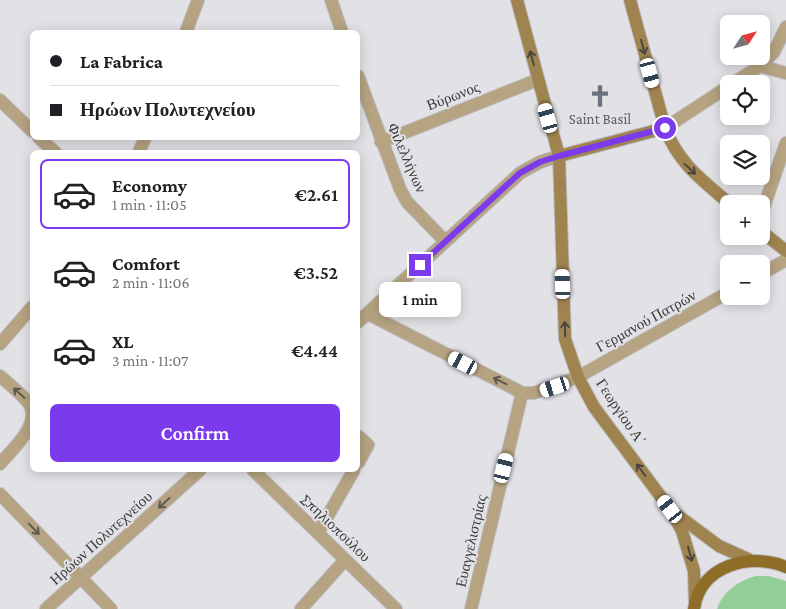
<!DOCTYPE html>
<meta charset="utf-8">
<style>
body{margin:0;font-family:"Crimson Pro",serif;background:#f2f2f2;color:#202124;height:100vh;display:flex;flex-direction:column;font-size:19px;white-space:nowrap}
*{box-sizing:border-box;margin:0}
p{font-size:16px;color:#757577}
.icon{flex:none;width:28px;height:28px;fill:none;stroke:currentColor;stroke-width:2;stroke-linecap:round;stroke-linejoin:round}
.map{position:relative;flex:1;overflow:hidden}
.sheet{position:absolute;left:30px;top:150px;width:330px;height:322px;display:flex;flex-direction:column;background:#fff;border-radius:8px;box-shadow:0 2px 12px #0003}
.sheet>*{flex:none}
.banner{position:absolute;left:30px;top:30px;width:330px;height:110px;border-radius:8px;box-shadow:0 2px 12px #0003;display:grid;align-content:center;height:110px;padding:0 20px;background:#fff}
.needle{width:32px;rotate:54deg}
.fabs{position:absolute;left:720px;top:15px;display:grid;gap:10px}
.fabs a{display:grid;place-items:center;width:50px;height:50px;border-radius:8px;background:#fff;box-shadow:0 2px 12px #0003;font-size:25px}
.end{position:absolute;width:22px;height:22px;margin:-11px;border:6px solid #7c3aed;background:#fff;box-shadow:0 0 0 2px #fff}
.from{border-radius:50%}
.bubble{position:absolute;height:35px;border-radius:8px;background:#fff;box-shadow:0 2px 12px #0003;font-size:16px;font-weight:600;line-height:35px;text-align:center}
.car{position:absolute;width:15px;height:30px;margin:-15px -8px;border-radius:6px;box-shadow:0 0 4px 1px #0007;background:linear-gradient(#fff 24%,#345 0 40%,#fff 0 76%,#345 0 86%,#fff 0)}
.banner b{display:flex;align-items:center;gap:18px;height:48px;font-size:19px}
.banner b+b{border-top:1px solid #e0e0e0}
.banner i{width:12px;height:12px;background:#202124}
ul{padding:9px 0 0;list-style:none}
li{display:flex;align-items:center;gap:15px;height:70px;margin:0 10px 8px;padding:0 10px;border:2px solid transparent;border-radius:8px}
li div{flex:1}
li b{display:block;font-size:19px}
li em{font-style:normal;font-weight:600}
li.selected{border-color:#7c3aed}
li>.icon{width:45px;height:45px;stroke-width:1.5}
.button{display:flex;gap:10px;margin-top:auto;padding:10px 20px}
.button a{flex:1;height:58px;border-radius:8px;background:#7c3aed;color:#fff;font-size:20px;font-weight:600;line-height:58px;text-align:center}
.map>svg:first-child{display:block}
</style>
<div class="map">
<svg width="786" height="609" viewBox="0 0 786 609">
<rect width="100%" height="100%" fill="#e1e1e6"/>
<path fill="#94ce97" d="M756,576h13l17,5v28h-69c6,-18 21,-28 39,-33z"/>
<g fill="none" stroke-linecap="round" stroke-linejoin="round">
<defs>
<g id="street">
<path d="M331,0l11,32"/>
<path d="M186,32l12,-32"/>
<path d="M760,66l14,-14 12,-25"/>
<path d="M358,76l42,113 7,13 38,39"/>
<path d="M732,84l28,-18 26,7"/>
<path d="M0,100l32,31"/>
<path d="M665,128l64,-42"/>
<path d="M39,138l16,14"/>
<path d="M381,142l156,-62"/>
<path d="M139,152l6,-14"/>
<path d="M761,215l25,-72"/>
<path d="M761,274l25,-14"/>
<path d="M368,314l143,73 11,6h12l44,-16 151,-85"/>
<path d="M358,322l162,-149 20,-11 19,-6"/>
<path d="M0,344l32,-37"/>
<path d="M0,376c9,8 19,16 27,25 18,21 -15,48 -27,63"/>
<path d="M358,436l10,9 -10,18"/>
<path d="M253,470l143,139"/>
<path d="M0,494l111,115"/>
<path d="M318,533l36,-63"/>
<path d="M46,609l154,-139"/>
<path d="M301,609l44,-49"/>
<path d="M471,609l51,-216"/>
</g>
<g id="secondary">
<path d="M517,0l42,156 6,183 13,38 16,30 76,102 12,22 12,40 1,33"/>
<path d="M630,0l35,128c14,36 36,51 65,76"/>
<path d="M559,156l106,-28"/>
<path d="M761,231l25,20"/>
<path d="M676,514l43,32 31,14"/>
</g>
<path id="primary" d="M694,609c6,-44 57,-57 92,-42"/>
</defs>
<use href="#street" stroke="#bcbcc1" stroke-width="14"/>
<use href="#secondary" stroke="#bcbcc1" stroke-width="14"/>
<use href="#primary" stroke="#bcbcc1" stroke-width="14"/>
<use href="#street" stroke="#b5a381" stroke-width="12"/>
<use href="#secondary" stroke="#9f8450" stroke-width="12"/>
<use href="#primary" stroke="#8e6d26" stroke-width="12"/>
</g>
<defs><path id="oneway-shaft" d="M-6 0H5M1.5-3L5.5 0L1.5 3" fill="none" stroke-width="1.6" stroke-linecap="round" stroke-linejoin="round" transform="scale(1.25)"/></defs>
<g stroke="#4a463f">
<use href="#oneway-shaft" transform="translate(643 47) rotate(75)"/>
<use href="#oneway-shaft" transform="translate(532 58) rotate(-105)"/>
<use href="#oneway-shaft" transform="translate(690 169) rotate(43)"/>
<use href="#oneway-shaft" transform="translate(565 329) rotate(-92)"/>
<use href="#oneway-shaft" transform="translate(641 470) rotate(-127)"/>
<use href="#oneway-shaft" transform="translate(690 554) rotate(75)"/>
</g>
<g stroke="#605a51">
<use href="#oneway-shaft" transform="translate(500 381) rotate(-153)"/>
<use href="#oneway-shaft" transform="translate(19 393) rotate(-138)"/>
<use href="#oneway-shaft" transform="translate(164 503) rotate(138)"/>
<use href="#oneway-shaft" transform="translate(34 529) rotate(46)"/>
</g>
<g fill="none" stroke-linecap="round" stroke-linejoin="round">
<path stroke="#7c3aed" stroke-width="6" d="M420,265l100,-92 20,-11 19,-6 106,-28"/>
</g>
<defs>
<symbol id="church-bare" viewBox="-9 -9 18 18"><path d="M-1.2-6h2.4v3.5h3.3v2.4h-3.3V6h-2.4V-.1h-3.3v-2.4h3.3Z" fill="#6b7280" stroke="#e1e1e6" stroke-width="2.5" paint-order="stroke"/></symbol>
</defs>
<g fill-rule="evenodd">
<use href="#church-bare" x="584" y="80" width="32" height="32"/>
</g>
<g text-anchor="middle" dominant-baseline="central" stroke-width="4" stroke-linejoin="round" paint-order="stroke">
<g font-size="15" fill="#3b3b3c" stroke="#e1e1e6">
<text transform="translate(453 96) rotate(-21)">Βύρωνος</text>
<text transform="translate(407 158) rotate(66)">Φιλελλήνων</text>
<text transform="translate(646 321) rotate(-29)">Γερμανού Πατρών</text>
<text transform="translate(621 412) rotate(56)">Γεωργίου Α΄</text>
<text transform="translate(336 528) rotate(44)">Σπηλιοπούλου</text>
<text transform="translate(101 538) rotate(-42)">Ηρώων Πολυτεχνείου</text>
<text transform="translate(471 541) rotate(-77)">Ευαγγελιστρίας</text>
</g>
<g font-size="15" fill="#5b616d" stroke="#e1e1e6">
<text x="600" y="119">Saint Basil</text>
</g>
</g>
</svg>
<div class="fabs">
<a><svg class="needle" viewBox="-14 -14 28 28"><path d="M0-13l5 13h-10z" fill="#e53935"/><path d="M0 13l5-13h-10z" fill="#757577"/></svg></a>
<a><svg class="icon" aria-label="locate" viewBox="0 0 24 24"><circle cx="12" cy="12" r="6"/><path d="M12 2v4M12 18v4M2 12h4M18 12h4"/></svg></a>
<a><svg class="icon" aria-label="layers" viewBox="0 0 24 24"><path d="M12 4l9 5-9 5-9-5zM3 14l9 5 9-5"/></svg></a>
<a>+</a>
<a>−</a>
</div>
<i class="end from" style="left:665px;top:128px"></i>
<i class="end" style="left:420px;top:265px"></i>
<div class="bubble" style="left:379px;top:282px;width:82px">1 min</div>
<i class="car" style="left:650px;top:73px;rotate:165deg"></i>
<i class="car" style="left:548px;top:118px;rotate:344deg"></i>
<i class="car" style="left:563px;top:284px;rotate:358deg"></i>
<i class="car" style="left:463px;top:363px;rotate:297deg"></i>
<i class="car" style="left:555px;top:387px;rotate:252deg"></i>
<i class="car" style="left:504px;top:468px;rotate:14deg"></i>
<i class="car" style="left:670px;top:509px;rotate:323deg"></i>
<div class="banner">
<b><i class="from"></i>La Fabrica</b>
<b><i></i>Ηρώων Πολυτεχνείου</b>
</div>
<section class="sheet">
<ul>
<li class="selected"><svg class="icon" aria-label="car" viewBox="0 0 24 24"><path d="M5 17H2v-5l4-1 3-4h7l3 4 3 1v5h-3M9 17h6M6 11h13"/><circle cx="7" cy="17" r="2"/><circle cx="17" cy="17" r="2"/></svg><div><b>Economy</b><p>1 min · 11:05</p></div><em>€2.61</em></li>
<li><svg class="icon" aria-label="car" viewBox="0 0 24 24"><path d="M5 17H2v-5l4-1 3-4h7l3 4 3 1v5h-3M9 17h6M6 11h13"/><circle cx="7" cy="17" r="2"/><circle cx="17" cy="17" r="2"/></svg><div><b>Comfort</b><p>2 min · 11:06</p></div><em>€3.52</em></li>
<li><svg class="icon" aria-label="car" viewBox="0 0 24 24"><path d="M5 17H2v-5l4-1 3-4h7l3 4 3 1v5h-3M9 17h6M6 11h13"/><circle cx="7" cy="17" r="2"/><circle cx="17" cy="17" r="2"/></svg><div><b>XL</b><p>3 min · 11:07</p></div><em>€4.44</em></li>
</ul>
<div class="button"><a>Confirm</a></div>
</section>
</div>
